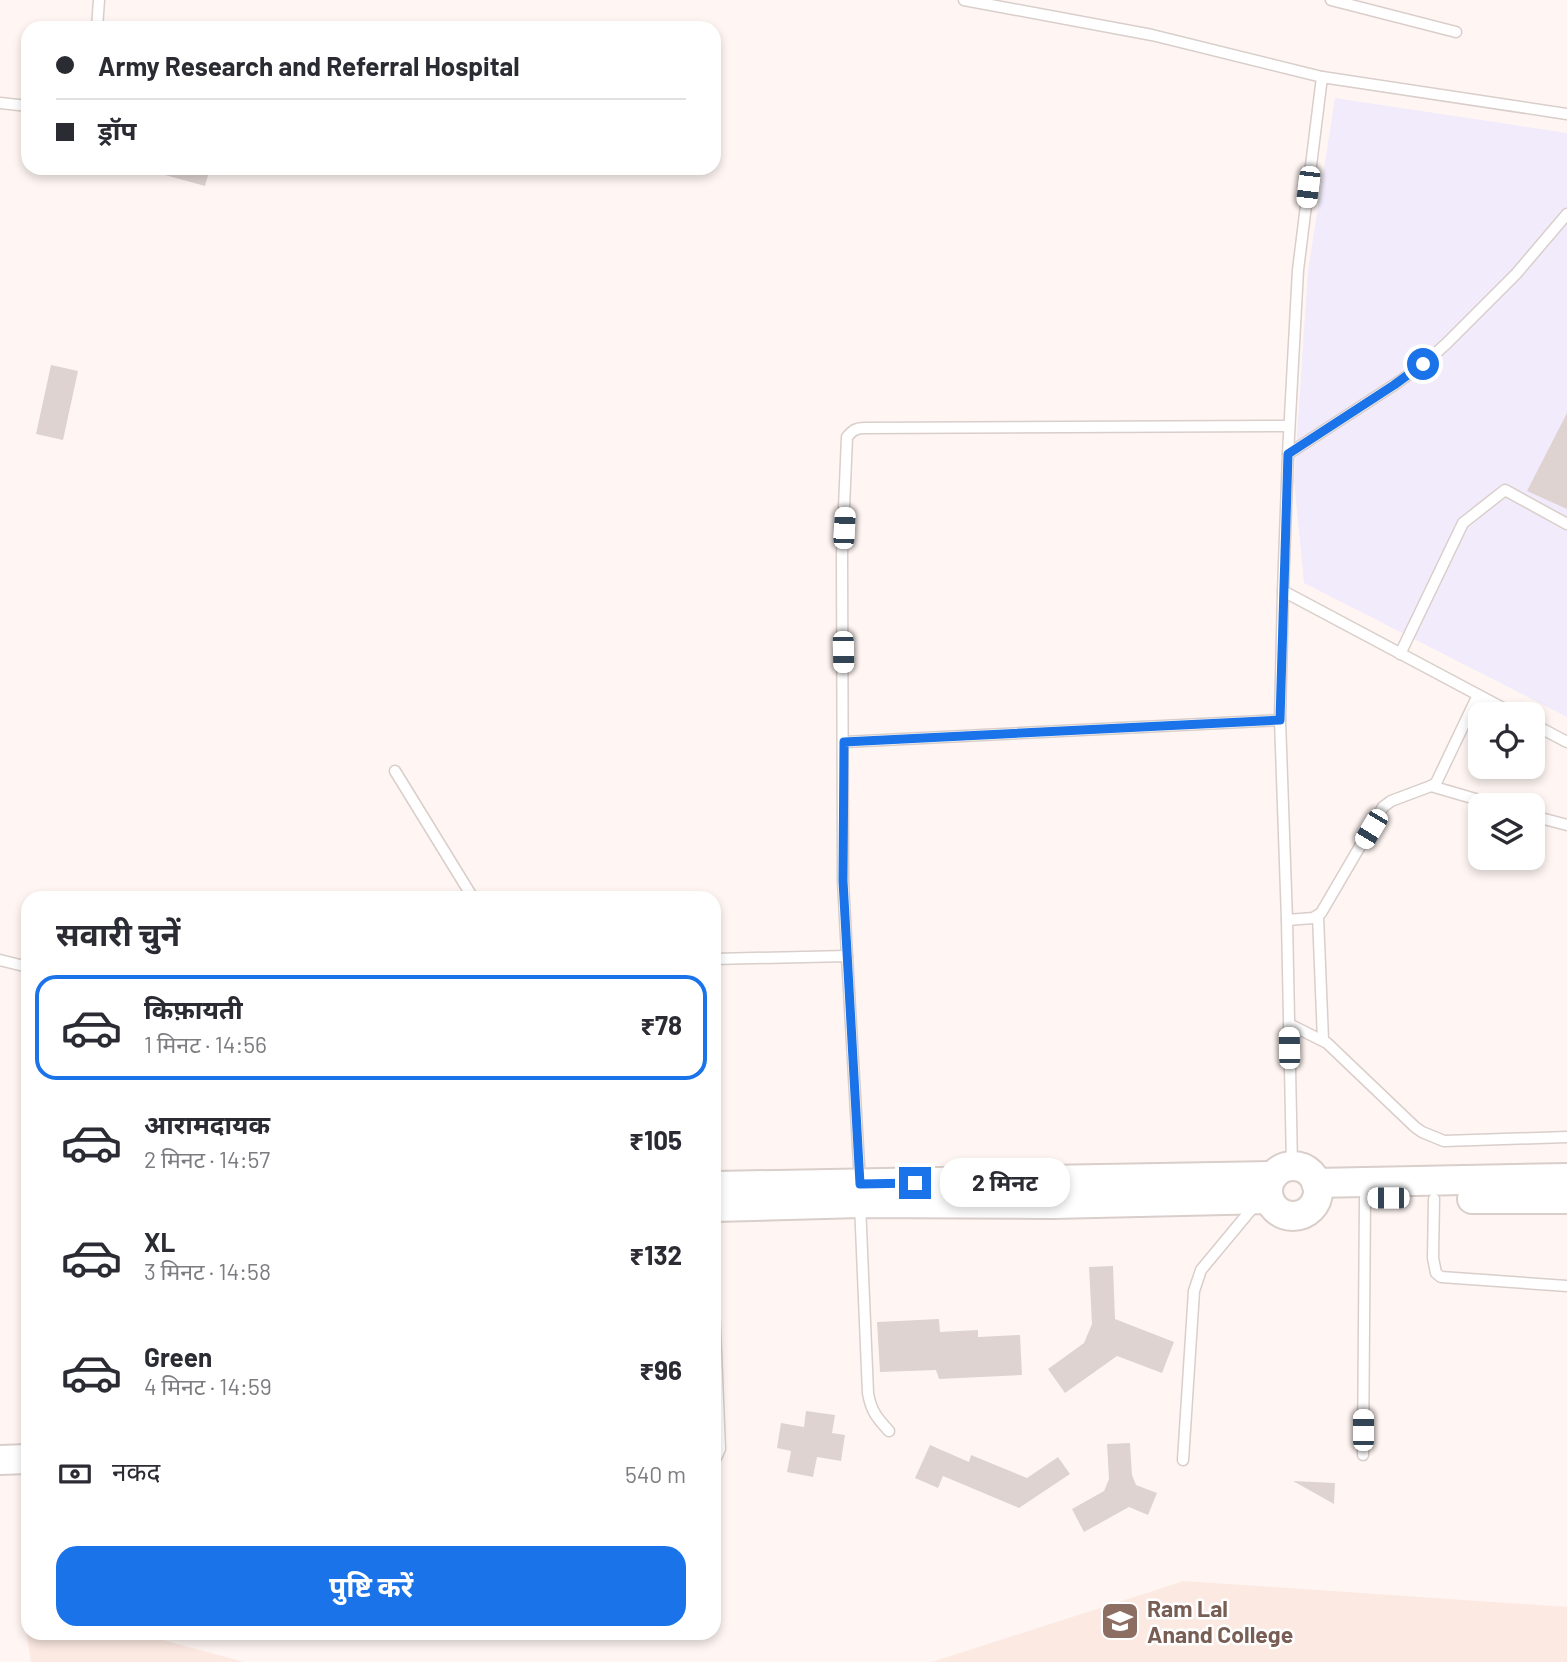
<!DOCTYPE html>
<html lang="hi">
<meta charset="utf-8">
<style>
body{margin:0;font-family:Barlow,"Noto Sans Devanagari",sans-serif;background:#f2f2f3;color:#2b2b33;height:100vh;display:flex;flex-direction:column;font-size:26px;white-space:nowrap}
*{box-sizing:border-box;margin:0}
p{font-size:23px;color:#7c7c81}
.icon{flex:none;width:38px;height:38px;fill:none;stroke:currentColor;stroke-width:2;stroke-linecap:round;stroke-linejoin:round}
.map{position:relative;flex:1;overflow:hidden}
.drawer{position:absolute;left:21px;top:891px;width:700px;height:749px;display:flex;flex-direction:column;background:#fff;border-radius:21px;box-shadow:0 4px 10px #0003}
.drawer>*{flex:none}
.banner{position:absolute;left:21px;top:21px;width:700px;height:154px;border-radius:21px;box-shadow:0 4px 10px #0003;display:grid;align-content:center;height:154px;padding:0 35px;background:#fff}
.tools{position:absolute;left:1468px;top:702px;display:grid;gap:14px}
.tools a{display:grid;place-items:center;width:77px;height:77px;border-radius:14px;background:#fff;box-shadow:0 4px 10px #0003;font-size:35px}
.end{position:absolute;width:32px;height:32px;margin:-16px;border:9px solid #1a73e8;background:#fff;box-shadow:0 0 0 4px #fff}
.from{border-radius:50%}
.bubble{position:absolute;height:49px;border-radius:21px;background:#fff;box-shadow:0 4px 10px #0003;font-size:23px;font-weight:700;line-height:49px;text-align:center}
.car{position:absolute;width:21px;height:42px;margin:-21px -10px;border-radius:9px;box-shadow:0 0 5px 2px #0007;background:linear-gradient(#fff 24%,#345 0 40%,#fff 0 76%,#345 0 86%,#fff 0)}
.banner b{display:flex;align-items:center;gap:24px;height:66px;font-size:26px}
.banner b+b{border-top:2px solid #e1e1e2}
.banner i{width:18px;height:18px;background:#2b2b33}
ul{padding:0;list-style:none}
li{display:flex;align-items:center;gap:21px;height:105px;margin:0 14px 10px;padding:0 21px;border:4px solid transparent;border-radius:21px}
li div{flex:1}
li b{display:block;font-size:26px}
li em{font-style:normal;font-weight:700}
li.on{border-color:#1a73e8}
li>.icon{width:63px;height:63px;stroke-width:1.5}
h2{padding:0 35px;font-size:32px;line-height:84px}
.pay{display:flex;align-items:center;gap:18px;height:77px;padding:0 35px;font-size:26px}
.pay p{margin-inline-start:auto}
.button{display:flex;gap:14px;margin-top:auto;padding:14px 35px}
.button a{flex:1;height:80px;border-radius:21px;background:#1a73e8;color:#fff;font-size:28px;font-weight:700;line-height:80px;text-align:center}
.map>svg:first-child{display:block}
</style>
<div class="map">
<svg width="1567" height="1662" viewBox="0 0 1567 1662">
<rect width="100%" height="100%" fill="#fff6f3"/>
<g fill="#fce9e2">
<path d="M1184,1581l383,26v55h-635z"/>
<path d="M22,1602l6,1v30h109l107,29h-213z"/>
</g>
<path fill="#f1ebfc" d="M1335,98l232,35v584l-263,-134 -10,-103 14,-209z"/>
<g fill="#ded3d0">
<path d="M155,168h55l-5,18 -51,-14z"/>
<path d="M51,365l27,6 -15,69 -27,-6z"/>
<path d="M1567,413v96l-40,-18z"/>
<path d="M1113,1266l2,53 59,23 -12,31 -45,-17 -52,37 -17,-24 36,-26 8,-19 -3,-57z"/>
<path d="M939,1319l1,13 38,-2v7l42,-2 2,40 -83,4 -3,-9 -56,2 -3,-50z"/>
<path d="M806,1411l29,4 -3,18 13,2 -4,26 -24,-4 -4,20 -26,-5 4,-21 -14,-3 4,-25 23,4z"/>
<path d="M1130,1443l2,32 4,10 21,8 -9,22 -19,-8 -45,25 -12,-23 32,-18 5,-12 -2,-35z"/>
<path d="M930,1445l39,17 2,-7 56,23 31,-21 12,17 -51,34 -76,-32 -5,12 -23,-10z"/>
<path d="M1293,1481l42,2 -1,21z"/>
</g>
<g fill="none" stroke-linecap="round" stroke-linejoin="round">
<defs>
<g id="service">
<path d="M964,0l188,35 170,42 245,37"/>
<path d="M1331,0l125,32"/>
<path d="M97,28l2,-28"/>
<path d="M0,103l28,3"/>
<path d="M1288,454l106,-69 30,-21 23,-21 69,-69 51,-60"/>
<path d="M1283,591l231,123"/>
<path d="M1400,654l63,-131 42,-33 62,34"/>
<path d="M1533,724l34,18"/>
<path d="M844,742l436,-22"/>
<path d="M395,771l78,127"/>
<path d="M1431,786l65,19"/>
<path d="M1533,816l34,9"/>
<path d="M1318,916l5,124"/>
<path d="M1287,920l26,-2 8,-5 62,-106 8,-6 40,-15 5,-3 42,-88"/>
<path d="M847,956l-4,-75 -1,-326 5,-118c6,-7 9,-9 18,-9l424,-2"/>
<path d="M714,959l133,-3 13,226"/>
<path d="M0,960l28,7"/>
<path d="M1289,1024l38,19 88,84 7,5 22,9 123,-4"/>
<path d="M1292,1166l-5,-246 -7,-200 3,-129 5,-137 10,-184 24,-193"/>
<path d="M1434,1199l-1,59 3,15 5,4 126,9"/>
<path d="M860,1204l8,189c3,18 9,25 21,38"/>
<path d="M714,1304l6,145 -6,13"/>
<path d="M1363,1455l2,-257"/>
<path d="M1183,1460l11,-169 7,-21 54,-65"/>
</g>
<g id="secondary">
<circle cx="1293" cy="1191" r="25"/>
<path d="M1316,1183l251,-5"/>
<path d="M714,1186l558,-10"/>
<path d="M1472,1199h95"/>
<path d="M714,1207l146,-4 193,1 216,-5"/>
<path d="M0,1460l28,-1"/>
</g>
</defs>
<use href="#service" stroke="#d9ceca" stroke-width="13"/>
<use href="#secondary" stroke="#d9ceca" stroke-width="32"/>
<use href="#service" stroke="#fff" stroke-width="10"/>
<use href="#secondary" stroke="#fff" stroke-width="28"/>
</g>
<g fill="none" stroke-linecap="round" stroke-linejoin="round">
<path stroke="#1a73e8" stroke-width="9" d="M915,1183l-55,1 -17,-303 1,-139 436,-22 8,-266 106,-69 29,-21"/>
</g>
<defs>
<symbol id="university-square" viewBox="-11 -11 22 22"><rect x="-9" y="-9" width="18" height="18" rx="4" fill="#8d6e63" stroke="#fff"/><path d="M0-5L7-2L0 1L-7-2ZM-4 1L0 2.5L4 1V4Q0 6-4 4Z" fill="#fff"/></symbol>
</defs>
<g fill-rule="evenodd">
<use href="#university-square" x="1098" y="1599" width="44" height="44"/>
</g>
<g text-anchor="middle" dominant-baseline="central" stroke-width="5" stroke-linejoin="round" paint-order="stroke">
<g font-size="23" font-weight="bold" fill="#785e54" stroke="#fff" text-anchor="start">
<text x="1147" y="1608">Ram Lal<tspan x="1147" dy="26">Anand College</tspan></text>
</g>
</g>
</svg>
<div class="tools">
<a><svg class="icon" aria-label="locate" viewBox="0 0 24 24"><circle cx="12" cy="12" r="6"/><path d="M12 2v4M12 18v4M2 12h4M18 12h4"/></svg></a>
<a><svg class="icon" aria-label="layers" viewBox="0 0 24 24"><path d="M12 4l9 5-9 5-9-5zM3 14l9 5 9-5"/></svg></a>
</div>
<i class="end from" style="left:1423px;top:364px"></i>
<i class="end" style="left:915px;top:1183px"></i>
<div class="bubble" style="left:940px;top:1158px;width:130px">2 मिनट</div>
<i class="car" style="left:1308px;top:187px;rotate:187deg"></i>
<i class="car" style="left:844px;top:528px;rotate:3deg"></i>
<i class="car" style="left:843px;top:652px;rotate:179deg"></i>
<i class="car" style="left:1371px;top:829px;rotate:211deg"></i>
<i class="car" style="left:1289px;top:1048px;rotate:359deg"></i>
<i class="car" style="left:1388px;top:1198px;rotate:270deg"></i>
<i class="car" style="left:1363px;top:1430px;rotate:0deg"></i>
<div class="banner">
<b><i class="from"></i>Army Research and Referral Hospital</b>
<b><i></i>ड्रॉप</b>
</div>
<section class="drawer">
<h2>सवारी चुनें</h2>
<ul>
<li class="on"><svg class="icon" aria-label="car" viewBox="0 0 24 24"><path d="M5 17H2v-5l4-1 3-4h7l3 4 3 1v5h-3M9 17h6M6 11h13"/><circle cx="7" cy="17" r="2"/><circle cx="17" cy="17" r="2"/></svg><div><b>किफ़ायती</b><p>1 मिनट · 14:56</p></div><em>₹78</em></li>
<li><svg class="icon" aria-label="car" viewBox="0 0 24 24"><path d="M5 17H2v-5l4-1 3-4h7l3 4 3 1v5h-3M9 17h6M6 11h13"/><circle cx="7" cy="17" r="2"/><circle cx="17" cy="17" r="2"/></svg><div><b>आरामदायक</b><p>2 मिनट · 14:57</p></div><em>₹105</em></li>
<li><svg class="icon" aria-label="car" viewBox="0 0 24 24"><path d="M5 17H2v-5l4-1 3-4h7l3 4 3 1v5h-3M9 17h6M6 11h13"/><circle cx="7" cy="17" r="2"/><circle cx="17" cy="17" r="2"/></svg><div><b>XL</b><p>3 मिनट · 14:58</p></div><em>₹132</em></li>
<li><svg class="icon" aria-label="car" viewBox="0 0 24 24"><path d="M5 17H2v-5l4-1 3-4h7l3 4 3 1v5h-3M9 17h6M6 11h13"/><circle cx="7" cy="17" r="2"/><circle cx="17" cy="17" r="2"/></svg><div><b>Green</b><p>4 मिनट · 14:59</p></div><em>₹96</em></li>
</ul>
<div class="pay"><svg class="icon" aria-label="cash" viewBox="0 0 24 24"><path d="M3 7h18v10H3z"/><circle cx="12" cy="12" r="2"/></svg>नकद<p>540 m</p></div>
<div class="button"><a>पुष्टि करें</a></div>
</section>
</div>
